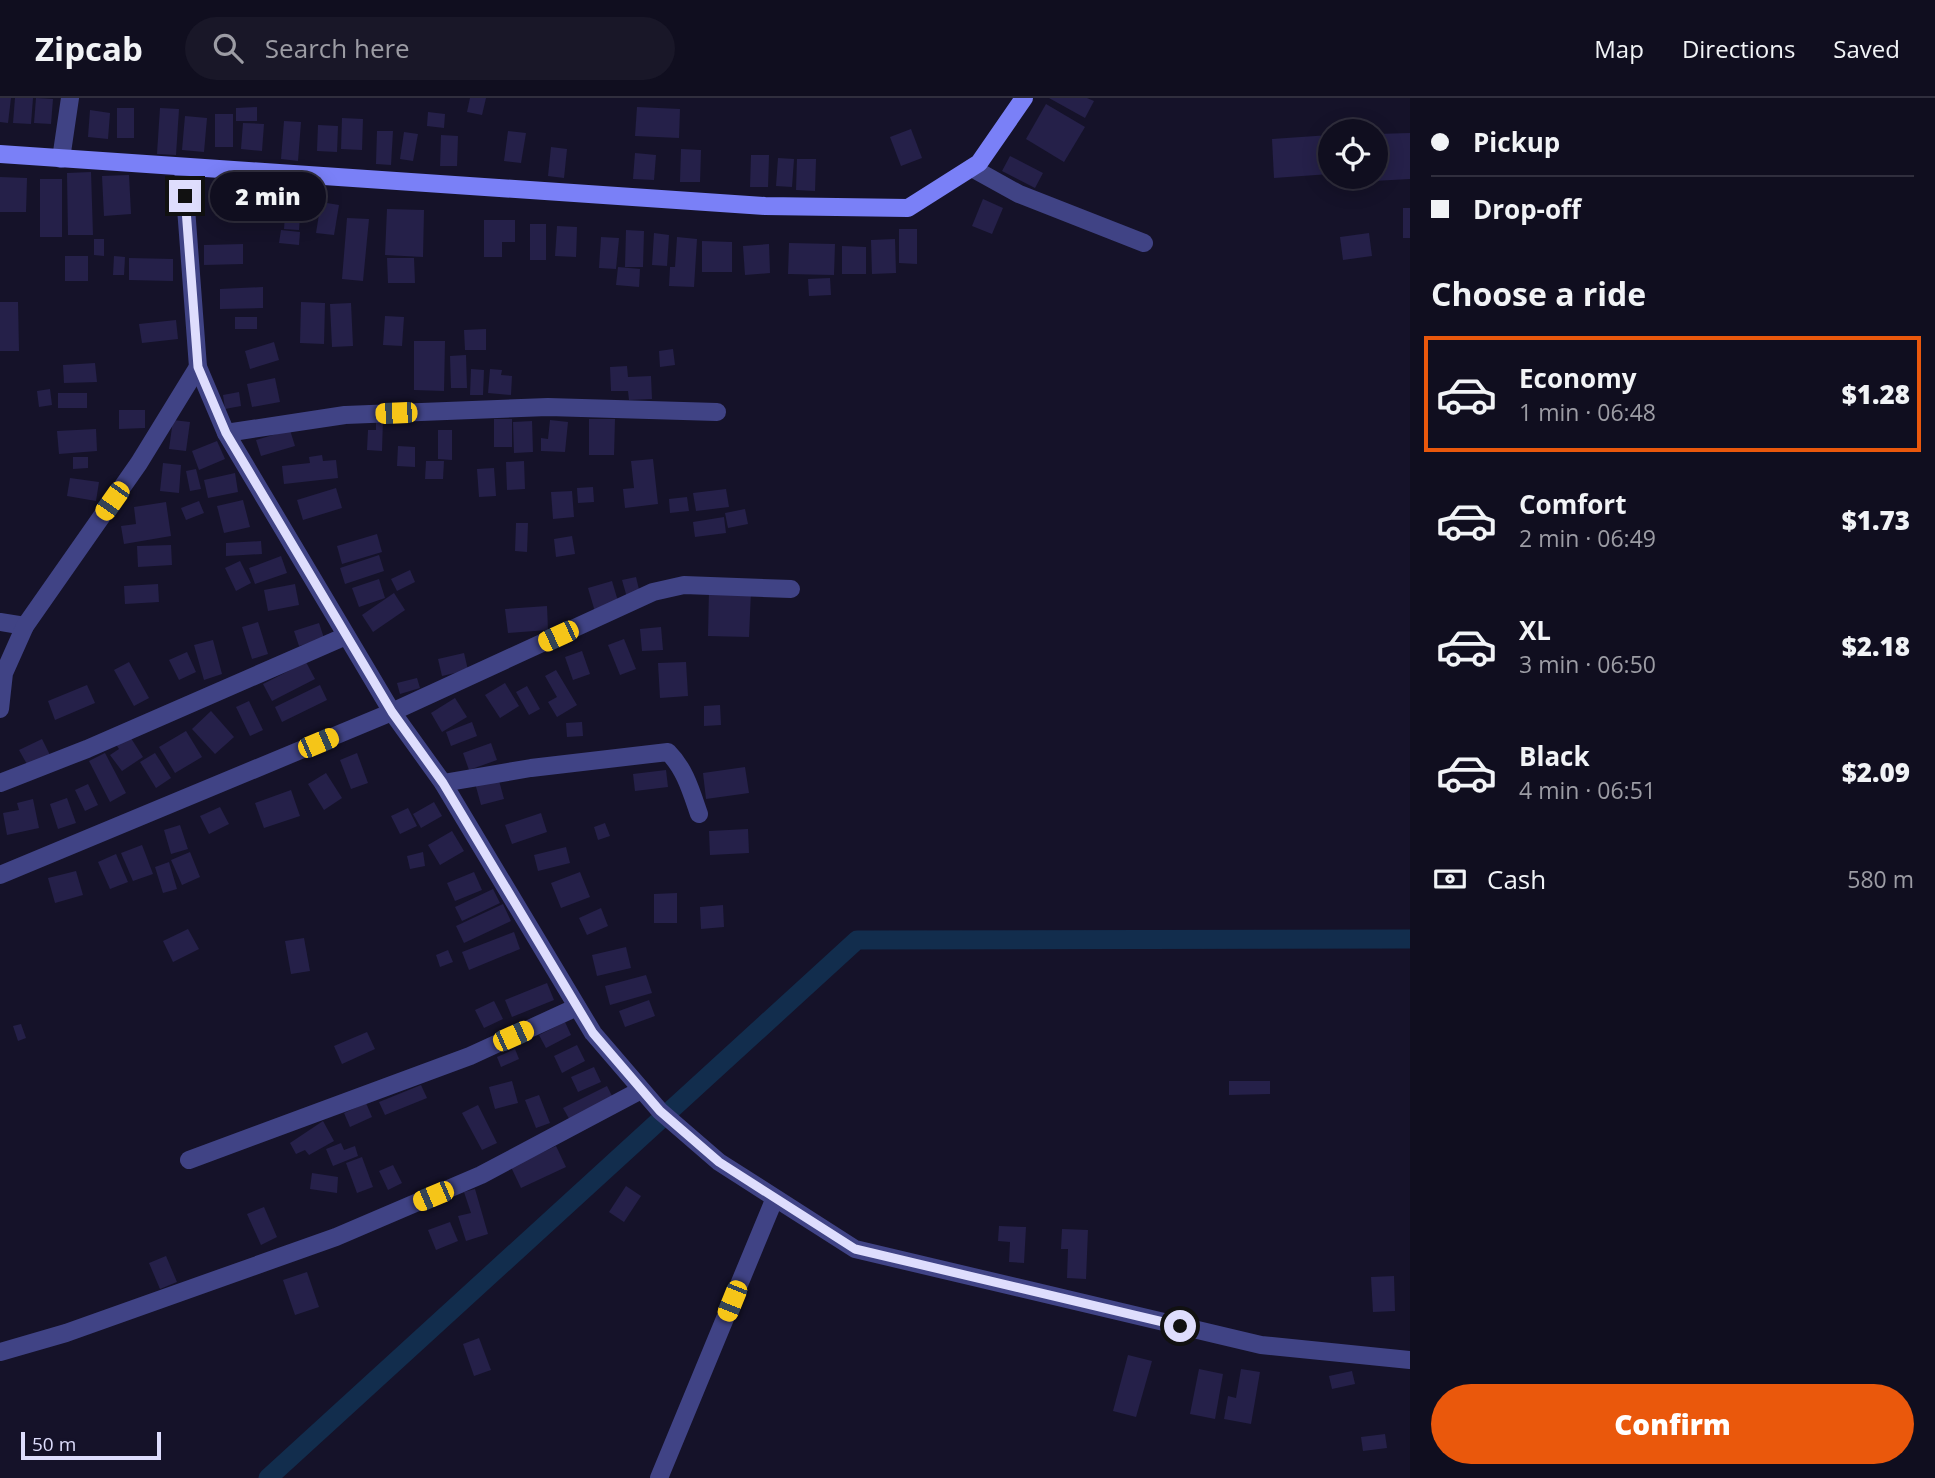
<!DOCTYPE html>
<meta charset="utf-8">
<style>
body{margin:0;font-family:"Open Sans",sans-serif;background:#191728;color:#f1f3f6;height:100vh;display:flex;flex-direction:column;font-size:26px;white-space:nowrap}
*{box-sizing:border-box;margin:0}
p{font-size:23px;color:#9c9ca4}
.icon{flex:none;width:38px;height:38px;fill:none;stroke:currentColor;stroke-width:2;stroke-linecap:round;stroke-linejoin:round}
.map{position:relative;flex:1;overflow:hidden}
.details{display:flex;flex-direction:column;background:#100e1f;width:525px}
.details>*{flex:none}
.guide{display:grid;align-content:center;height:154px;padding:0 21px;background:#100e1f}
.tools{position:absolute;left:1318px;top:21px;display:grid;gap:14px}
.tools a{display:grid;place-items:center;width:70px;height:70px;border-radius:50%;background:#100e1f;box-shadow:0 4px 18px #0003,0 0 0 2px #302e3d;font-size:35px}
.scale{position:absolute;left:21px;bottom:18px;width:140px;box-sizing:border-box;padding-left:7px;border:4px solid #deddfd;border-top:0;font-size:19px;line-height:24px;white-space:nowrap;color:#deddfd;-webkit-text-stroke:5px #151229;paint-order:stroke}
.end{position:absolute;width:32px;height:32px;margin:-16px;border:9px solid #deddfd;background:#111;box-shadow:0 0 0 4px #111}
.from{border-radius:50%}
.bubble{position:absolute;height:49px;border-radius:24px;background:#100e1f;box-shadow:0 4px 18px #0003,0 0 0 2px #302e3d;font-size:23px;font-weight:800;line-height:49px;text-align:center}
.car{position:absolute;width:21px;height:42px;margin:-21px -10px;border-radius:9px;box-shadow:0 0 5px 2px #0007;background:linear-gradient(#f5c518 24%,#345 0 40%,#f5c518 0 76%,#345 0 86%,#f5c518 0)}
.guide b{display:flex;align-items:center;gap:24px;height:66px;font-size:26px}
.guide b+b{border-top:2px solid #302e3d}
.guide i{width:18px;height:18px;background:#f1f3f6}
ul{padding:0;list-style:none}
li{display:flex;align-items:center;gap:21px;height:116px;margin:0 14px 10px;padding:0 7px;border:4px solid transparent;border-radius:0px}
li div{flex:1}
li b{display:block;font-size:26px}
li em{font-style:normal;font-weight:800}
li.active{border-color:#ea580c}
li>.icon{width:63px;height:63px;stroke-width:1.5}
h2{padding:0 21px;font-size:32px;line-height:84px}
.pay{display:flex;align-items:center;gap:18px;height:77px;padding:0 21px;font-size:26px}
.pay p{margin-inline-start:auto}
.button{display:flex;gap:14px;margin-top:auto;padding:14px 21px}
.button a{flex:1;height:80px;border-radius:42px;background:#ea580c;color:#fff;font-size:28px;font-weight:800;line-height:80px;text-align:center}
header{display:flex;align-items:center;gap:42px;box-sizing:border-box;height:98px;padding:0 35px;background:#100e1f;border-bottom:2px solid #302e3d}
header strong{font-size:33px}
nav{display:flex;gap:38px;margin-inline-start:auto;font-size:24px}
.search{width:490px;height:63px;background:#191728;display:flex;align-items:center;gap:18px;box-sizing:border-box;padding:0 24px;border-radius:38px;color:#9c9ca4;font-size:26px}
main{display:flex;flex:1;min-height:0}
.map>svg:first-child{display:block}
</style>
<header>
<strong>Zipcab</strong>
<div class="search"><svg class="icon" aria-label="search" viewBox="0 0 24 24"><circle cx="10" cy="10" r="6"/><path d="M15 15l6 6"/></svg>Search here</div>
<nav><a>Map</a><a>Directions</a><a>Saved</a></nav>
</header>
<main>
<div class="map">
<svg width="1410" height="1380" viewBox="0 0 1410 1380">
<rect width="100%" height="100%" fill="#151229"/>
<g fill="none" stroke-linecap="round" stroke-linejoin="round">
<path stroke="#122d4d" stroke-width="19" d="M268,1380l589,-538 553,-1"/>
</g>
<g fill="#252049">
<path d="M0,0h11l-3,25 -8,-1z"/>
<path d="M15,0h18l-2,26 -18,-1z"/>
<path d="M36,0l17,1 -2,25 -17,-1z"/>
<path d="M470,0h16l-4,17 -15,-3z"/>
<path d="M1049,0h38l7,3 -9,17z"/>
<path d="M1046,6l39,23 -21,35 -38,-23z"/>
<path d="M257,9v14h-21v-13z"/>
<path d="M637,9l43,2 -1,29 -44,-2z"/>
<rect x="117" y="10" width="17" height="30"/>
<path d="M160,10l19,1 -3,46 -19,-1z"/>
<path d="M90,12l20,3 -2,26 -20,-2z"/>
<path d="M428,14l17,2 -1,14 -17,-2z"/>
<rect x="215" y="16" width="18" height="33"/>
<path d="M185,18l22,2 -3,34 -22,-2z"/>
<path d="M342,20l21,1 -1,31 -21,-1z"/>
<path d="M284,23l17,1 -3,39 -17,-2z"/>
<path d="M243,25l21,1 -2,27 -21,-2z"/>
<path d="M318,27l20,1 -1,26 -20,-1z"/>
<path d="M911,31l11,29 -21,8 -11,-29z"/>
<path d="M377,33h16l-2,34 -15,-1z"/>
<path d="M508,33l18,2 -5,30 -17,-2z"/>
<path d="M404,34l14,2 -5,27 -13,-2z"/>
<path d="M1410,35v46l-37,2 3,-47z"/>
<path d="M441,37l17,1 -1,30h-17z"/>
<path d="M1330,37v39l-56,4 -2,-39z"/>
<path d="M551,49l16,2 -3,29 -16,-2z"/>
<path d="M681,51l20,1 -1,32h-20z"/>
<path d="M635,55l21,2 -2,25 -21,-1z"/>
<path d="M751,57h18l-1,32h-18z"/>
<path d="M1010,58l33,17 -8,15 -33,-17z"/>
<path d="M778,60l16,1 -2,28 -16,-1z"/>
<path d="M797,61h19l-1,32 -19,-1z"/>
<path d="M91,74l2,63h-25l-1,-62z"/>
<path d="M129,77l2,39 -27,2 -2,-40z"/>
<path d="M0,79l27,1 -1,34h-26z"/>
<rect x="40" y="81" width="22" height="58"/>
<path d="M230,96l16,2 -2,26 -17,-1z"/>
<path d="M259,100l17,1 -2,23 -16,-1z"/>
<path d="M983,101l20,9 -11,26 -20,-8z"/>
<path d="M286,104l15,1 -2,27 -15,-1z"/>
<path d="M321,104l18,3 -5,30 -18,-2z"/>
<rect x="1403" y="110" width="7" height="30"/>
<path d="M387,111l37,1 -1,47 -38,-2z"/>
<path d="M347,120l22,1 -6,62 -21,-2z"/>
<path d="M484,122h31v22h-13v15h-18z"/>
<rect x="530" y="126" width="16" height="36"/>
<path d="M557,128l20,1 -1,30 -21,-1z"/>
<path d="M899,131h18v35l-18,-1z"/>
<path d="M281,132l19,2 -1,13 -20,-2z"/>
<path d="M626,132l18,1 -1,36h-18z"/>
<path d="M654,135l15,2 -2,31 -15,-1z"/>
<path d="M1369,135l3,23 -29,4 -3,-23z"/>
<path d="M601,139l18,1 -3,31 -17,-1z"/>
<path d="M677,139l20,2 -3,48 -25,-1 1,-19h5z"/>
<path d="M94,141h10v17l-10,-1z"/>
<path d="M895,141l1,34 -24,1 -1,-34z"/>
<path d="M702,143l30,1v30h-30z"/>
<path d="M789,145l46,1 -1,31 -46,-1z"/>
<path d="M243,146v20l-39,1v-20z"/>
<path d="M769,146l1,29 -25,2 -2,-29z"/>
<path d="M842,148l24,1v27h-24z"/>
<rect x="65" y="158" width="23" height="25"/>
<path d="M114,158l11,1 -1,18h-11z"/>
<path d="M129,160l44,1v22l-44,-1z"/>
<path d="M387,160h27l1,25h-27z"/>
<path d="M618,169l22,2 -1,18 -23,-2z"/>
<path d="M830,180l1,17 -22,1 -1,-17z"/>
<path d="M263,189v21l-43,1v-20z"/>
<path d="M0,204h18l1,49h-19z"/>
<path d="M301,204l24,1 -1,41 -24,-1z"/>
<path d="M351,205l2,43 -21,1 -2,-43z"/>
<path d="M385,218l19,1 -2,29 -19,-1z"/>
<rect x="235" y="219" width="22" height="12"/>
<path d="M176,222l2,19 -36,4 -3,-19z"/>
<path d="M486,231v21h-21l-1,-20z"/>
<path d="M414,243h31l-1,50 -30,-1z"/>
<path d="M274,244l5,18 -29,9 -5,-18z"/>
<path d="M673,251l2,16 -15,2 -1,-16z"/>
<path d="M466,257l1,33h-16l-1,-32z"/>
<path d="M95,265l2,19 -33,1 -1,-18z"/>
<path d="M627,268l1,11 23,-1 1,23 -23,1 -1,-9h-17l-1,-24z"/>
<path d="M471,271l13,1 -1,25h-13z"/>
<path d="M490,271l12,1 -1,5 11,1 -1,19 -23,-2z"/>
<path d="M275,280l5,24 -28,5 -5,-23z"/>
<path d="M50,291l2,16 -13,2 -2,-16z"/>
<path d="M239,294l2,14 -16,3 -2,-14z"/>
<rect x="58" y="295" width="29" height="15"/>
<path d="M119,312h26v18l-26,1z"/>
<path d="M376,321h7l-1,32 -15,-1 1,-20h8z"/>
<rect x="494" y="321" width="18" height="28"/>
<path d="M589,321h26l-1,36h-25z"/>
<path d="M173,322l17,2 -4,29 -17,-2z"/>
<path d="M550,322l18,2 -3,30 -24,-1v-13l7,1z"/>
<path d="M532,323l1,31 -19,1 -1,-31z"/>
<path d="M96,331l1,22 -38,3 -2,-23z"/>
<path d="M290,332l5,16 -34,10 -5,-16z"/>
<path d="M438,332h14v30l-14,-1z"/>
<path d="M217,343l8,18 -26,11 -7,-19z"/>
<path d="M398,348l17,1v20l-18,-1z"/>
<path d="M322,357l1,6 13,-1 2,18 -54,6 -2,-18 28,-3 -1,-6z"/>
<path d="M73,359h15v11l-15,1z"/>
<path d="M653,361l5,45 -33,4 -2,-19 11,-1 -3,-27z"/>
<path d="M426,363h18l-1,18h-18z"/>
<path d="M524,363l1,28 -18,1 -1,-28z"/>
<path d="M163,365l18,2 -2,28 -19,-2z"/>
<path d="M494,370l2,28 -17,1 -2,-28z"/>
<path d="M196,371l5,20 -11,2 -4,-20z"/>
<path d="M235,375l3,19 -30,6 -4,-18z"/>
<path d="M70,380l29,4 -3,19 -29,-5z"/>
<path d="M593,389l1,15 -16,1 -1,-15z"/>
<path d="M336,390l6,20 -39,12 -6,-20z"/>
<path d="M726,391l3,18 -33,4 -3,-18z"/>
<path d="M572,393l2,26 -21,2 -2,-27z"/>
<path d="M687,399l2,14 -19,2 -1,-14z"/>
<path d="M243,402l7,27 -26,6 -7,-27z"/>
<path d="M199,403l5,12 -18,7 -5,-12z"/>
<path d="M166,404l5,34 -47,8 -3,-18 15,-2 -2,-17z"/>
<path d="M745,411l3,15 -20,4 -3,-15z"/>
<path d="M724,419l2,16 -31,4 -2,-15z"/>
<path d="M516,425h12l-1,29 -12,-1z"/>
<path d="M377,436l5,18 -40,12 -5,-18z"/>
<path d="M572,438l3,18 -19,3 -2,-18z"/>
<path d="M261,443l1,13 -36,2v-13z"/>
<path d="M171,447l1,20 -34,2 -1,-21z"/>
<path d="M379,457l5,16 -39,13 -5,-16z"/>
<path d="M281,458l6,17 -32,11 -6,-16z"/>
<path d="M240,463l11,22 -15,8 -11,-23z"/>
<path d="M410,472l5,12 -18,9 -6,-12z"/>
<path d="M636,479l5,21 -13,3 -6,-21z"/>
<path d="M379,481l6,19 -26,9 -7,-19z"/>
<path d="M612,483l8,27 -24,7 -8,-27z"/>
<path d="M158,486l1,18 -34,2 -1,-18z"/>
<path d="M295,486l4,21 -31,6 -4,-21z"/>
<path d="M709,492l42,1 -2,46 -41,-1z"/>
<path d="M394,495l11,17 -32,22 -11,-17z"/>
<path d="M547,508l1,24 -40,3 -3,-24z"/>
<path d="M258,524l10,32 -16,5 -10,-32z"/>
<path d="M319,525l5,15 -25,8 -5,-15z"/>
<path d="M661,529l2,23 -21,1 -2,-22z"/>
<path d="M624,541l12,30 -16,6 -12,-30z"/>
<path d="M213,542l9,34 -18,6 -10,-35z"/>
<path d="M582,553l8,23 -17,6 -8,-23z"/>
<path d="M187,554l9,20 -17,8 -10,-20z"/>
<path d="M464,555l4,17 -26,6 -4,-17z"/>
<path d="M129,564l20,36 -15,8 -20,-36z"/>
<path d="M306,564l9,17 -43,22 -9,-17z"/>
<path d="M686,564l2,34 -28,2 -2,-35z"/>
<path d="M556,572l21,35 -20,12 -9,-15 9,-5 -12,-21z"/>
<path d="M417,580l3,10 -20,6 -3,-11z"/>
<path d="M505,585l14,23 -19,12 -15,-23z"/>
<path d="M87,587l8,18 -40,17 -7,-19z"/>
<path d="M320,587l7,15 -45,22 -7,-15z"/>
<path d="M527,588l13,23 -11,6 -13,-23z"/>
<path d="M455,600l12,19 -25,15 -11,-19z"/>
<path d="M249,603l14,29 -13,6 -14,-29z"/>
<path d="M720,607l1,20 -17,1v-20z"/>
<path d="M211,613l23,26 -19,17 -23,-25z"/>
<path d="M472,624l5,14 -26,10 -5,-14z"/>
<path d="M582,624l1,14 -16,1 -1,-14z"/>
<path d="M186,633l16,26 -27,16 -16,-26z"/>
<path d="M127,634l16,25 -21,14 -12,-16 9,-6 -5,-8z"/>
<path d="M42,641l8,16 -22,11 -9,-16z"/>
<path d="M491,645l6,17 -28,10 -6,-17z"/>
<path d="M105,655l21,40 -16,9 -21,-41z"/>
<path d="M155,655l16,25 -15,10 -16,-26z"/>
<path d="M357,655l11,30 -17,6 -11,-29z"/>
<path d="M745,669l4,26 -43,6 -3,-26z"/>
<path d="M666,672l2,17 -33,4 -2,-17z"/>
<path d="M326,675l16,25 -18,12 -16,-26z"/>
<path d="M498,679l6,22 -23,6 -6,-22z"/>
<path d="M88,686l10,21 -13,6 -10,-21z"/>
<path d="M291,692l9,26 -36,12 -9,-25z"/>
<path d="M67,700l9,25 -18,6 -8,-25z"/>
<path d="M33,701l6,29 -32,7 -4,-22 16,-3 -2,-7z"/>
<path d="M434,704l8,14 -21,12 -8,-14z"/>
<path d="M220,709l9,17 -20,10 -9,-18z"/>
<path d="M408,710l9,18 -17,8 -9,-18z"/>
<path d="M541,715l6,19 -35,12 -7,-19z"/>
<path d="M605,725l5,13 -12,4 -4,-13z"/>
<path d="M180,727l8,24 -17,5 -7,-24z"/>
<path d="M748,731l1,24 -39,2 -1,-24z"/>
<path d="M452,733l12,20 -24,14 -12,-20z"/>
<path d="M142,747l11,29 -20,7 -12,-28z"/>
<path d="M566,749l4,16 -32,8 -4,-16z"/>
<path d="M190,754l10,25 -18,8 -11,-25z"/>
<path d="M423,754l2,14 -15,3 -3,-13z"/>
<path d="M116,756l12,28 -18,7 -12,-27z"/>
<path d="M169,764l8,27 -14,4 -8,-26z"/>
<path d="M76,773l7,24 -28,8 -7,-25z"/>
<path d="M474,774l8,18 -27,11 -8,-18z"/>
<path d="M580,774l10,25 -29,11 -10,-25z"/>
<path d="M493,791l7,14 -38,18 -7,-14z"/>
<path d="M677,795v30h-23v-29z"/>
<path d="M503,806l8,17 -47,22 -8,-17z"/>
<path d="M723,807l1,22 -23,2 -1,-22z"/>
<path d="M601,810l7,18 -21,9 -8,-17z"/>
<path d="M188,831l11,20 -26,13 -10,-21z"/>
<path d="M514,834l6,17 -51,21 -7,-18z"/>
<path d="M304,840l6,33 -19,3 -6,-33z"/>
<path d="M626,849l5,21 -34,8 -5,-21z"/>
<path d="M448,852l5,12 -13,5 -4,-12z"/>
<path d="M646,877l6,18 -42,12 -5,-19z"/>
<path d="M547,885l7,17 -42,17 -7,-17z"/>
<path d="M649,902l6,16 -30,11 -6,-16z"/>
<path d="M494,903l9,18 -19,9 -9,-18z"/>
<path d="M565,924l6,13 -25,13 -7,-13z"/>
<path d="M21,926l5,14 -8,3 -5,-15z"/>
<path d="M367,934l8,17 -33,15 -8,-18z"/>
<path d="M577,947l8,16 -23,12 -8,-17z"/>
<path d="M515,951l4,10 -18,8 -4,-10z"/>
<path d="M594,969l7,15 -23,10 -7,-15z"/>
<path d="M512,983l6,22 -23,6 -6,-22z"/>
<path d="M1229,983h41v13l-41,1z"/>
<path d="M421,987l6,13 -42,17 -6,-13z"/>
<path d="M607,988l7,14 -43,22 -8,-14z"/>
<path d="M539,997l11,28 -14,5 -11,-28z"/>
<path d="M366,1005l6,14 -22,10 -6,-14z"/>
<path d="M478,1007l19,38 -15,7 -20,-37z"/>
<path d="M323,1023l11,20 -25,14 -4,-5 -9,4 -6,-11z"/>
<path d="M341,1045l3,7 11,-4 3,10 -25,10 -7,-17z"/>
<path d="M556,1048l10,21 -45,21 -10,-21z"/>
<path d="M362,1059l11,30 -16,6 -11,-30z"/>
<path d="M393,1067l9,18 -14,7 -9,-19z"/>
<path d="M312,1075l26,4 -1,16 -27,-4z"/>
<path d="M626,1088l15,10 -17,26 -15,-10z"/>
<path d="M475,1091l13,45 -22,7 -8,-25 13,-3 -7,-21z"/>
<path d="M264,1109l13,30 -16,8 -14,-31z"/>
<path d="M450,1124l8,19 -22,9 -8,-20z"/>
<path d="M999,1128l27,1 -2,36 -15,-1 1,-20 -12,-1z"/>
<path d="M1062,1131l26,1 -2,49 -19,-1 1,-29h-7z"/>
<path d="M166,1158l11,26 -17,7 -11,-26z"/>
<path d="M307,1174l12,35 -24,8 -12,-35z"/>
<path d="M1394,1178l1,35 -22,1 -2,-35z"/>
<path d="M479,1240l12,32 -17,6 -11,-32z"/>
<path d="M1128,1257l24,6 -16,56 -23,-6z"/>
<path d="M1199,1271l24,5 -8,45 -25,-5z"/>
<path d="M1241,1271l19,3 -9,52 -27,-5 4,-23 8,2z"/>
<path d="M1352,1273l3,13 -23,5 -3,-13z"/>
<path d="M1385,1336l2,14 -24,3 -2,-14z"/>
</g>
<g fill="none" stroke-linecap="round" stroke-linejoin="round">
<g stroke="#404385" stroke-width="18">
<path d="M61,61l9,-61"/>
<path d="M183,70l15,199 28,66 166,279 51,71 150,250 67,78 59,51 136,87 406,96 149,15"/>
<path d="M972,70l47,26 125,49"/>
<path d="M226,335l119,-18 203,-8 169,5"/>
<path d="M0,524l25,4"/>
<path d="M0,611l4,-36 21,-47 114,-163 59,-96"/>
<path d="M0,685l87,-34 259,-113"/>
<path d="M443,685l88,-15 137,-16c17,17 23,39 31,62"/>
<path d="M0,777l392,-163 261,-120 31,-7 107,4"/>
<path d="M189,1062l281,-104 107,-49"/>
<path d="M0,1254l66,-19 270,-96 145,-62 160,-85"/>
<path d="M659,1380l115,-278"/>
</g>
<path stroke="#7a80f7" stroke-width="18" d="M0,56l765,52 143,2 71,-45 45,-65"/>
</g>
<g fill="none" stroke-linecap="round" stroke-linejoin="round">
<path stroke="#deddfd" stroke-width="9" d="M185,98l13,171 28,66 166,279 51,71 150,250 67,78 59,51 136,87 325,77"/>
</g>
</svg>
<div class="tools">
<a><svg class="icon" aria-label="locate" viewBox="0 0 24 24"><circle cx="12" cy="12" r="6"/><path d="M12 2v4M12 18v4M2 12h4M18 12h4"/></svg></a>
</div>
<div class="scale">50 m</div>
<i class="end from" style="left:1180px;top:1228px"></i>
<i class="end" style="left:185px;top:98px"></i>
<div class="bubble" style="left:210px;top:74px;width:116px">2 min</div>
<i class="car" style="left:396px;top:315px;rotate:268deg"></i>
<i class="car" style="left:112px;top:403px;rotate:215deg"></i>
<i class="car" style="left:558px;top:538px;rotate:245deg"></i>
<i class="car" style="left:318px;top:645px;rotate:67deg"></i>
<i class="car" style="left:513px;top:938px;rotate:66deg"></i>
<i class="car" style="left:433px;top:1098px;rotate:247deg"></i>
<i class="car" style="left:732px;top:1203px;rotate:202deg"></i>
</div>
<section class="details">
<div class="guide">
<b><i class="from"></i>Pickup</b>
<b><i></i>Drop-off</b>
</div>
<h2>Choose a ride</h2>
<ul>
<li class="active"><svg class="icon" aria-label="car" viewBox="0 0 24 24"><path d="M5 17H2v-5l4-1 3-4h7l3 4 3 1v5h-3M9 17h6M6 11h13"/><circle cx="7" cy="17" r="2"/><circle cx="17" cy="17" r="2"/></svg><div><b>Economy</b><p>1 min · 06:48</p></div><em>$1.28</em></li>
<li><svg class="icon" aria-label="car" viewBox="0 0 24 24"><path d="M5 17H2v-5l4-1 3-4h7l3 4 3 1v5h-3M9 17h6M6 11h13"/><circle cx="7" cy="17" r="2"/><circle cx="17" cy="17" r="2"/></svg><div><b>Comfort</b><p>2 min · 06:49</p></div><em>$1.73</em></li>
<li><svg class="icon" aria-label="car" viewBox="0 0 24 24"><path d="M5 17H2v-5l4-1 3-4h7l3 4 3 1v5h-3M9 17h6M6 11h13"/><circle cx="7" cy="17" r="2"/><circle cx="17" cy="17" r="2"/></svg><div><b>XL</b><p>3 min · 06:50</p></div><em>$2.18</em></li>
<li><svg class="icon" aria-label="car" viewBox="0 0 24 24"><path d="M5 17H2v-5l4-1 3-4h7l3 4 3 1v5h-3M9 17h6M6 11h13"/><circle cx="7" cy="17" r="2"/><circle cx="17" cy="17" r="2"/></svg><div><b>Black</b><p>4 min · 06:51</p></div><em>$2.09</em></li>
</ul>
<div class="pay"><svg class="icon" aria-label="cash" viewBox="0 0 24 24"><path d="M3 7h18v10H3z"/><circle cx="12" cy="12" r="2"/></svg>Cash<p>580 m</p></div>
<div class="button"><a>Confirm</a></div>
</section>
</main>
